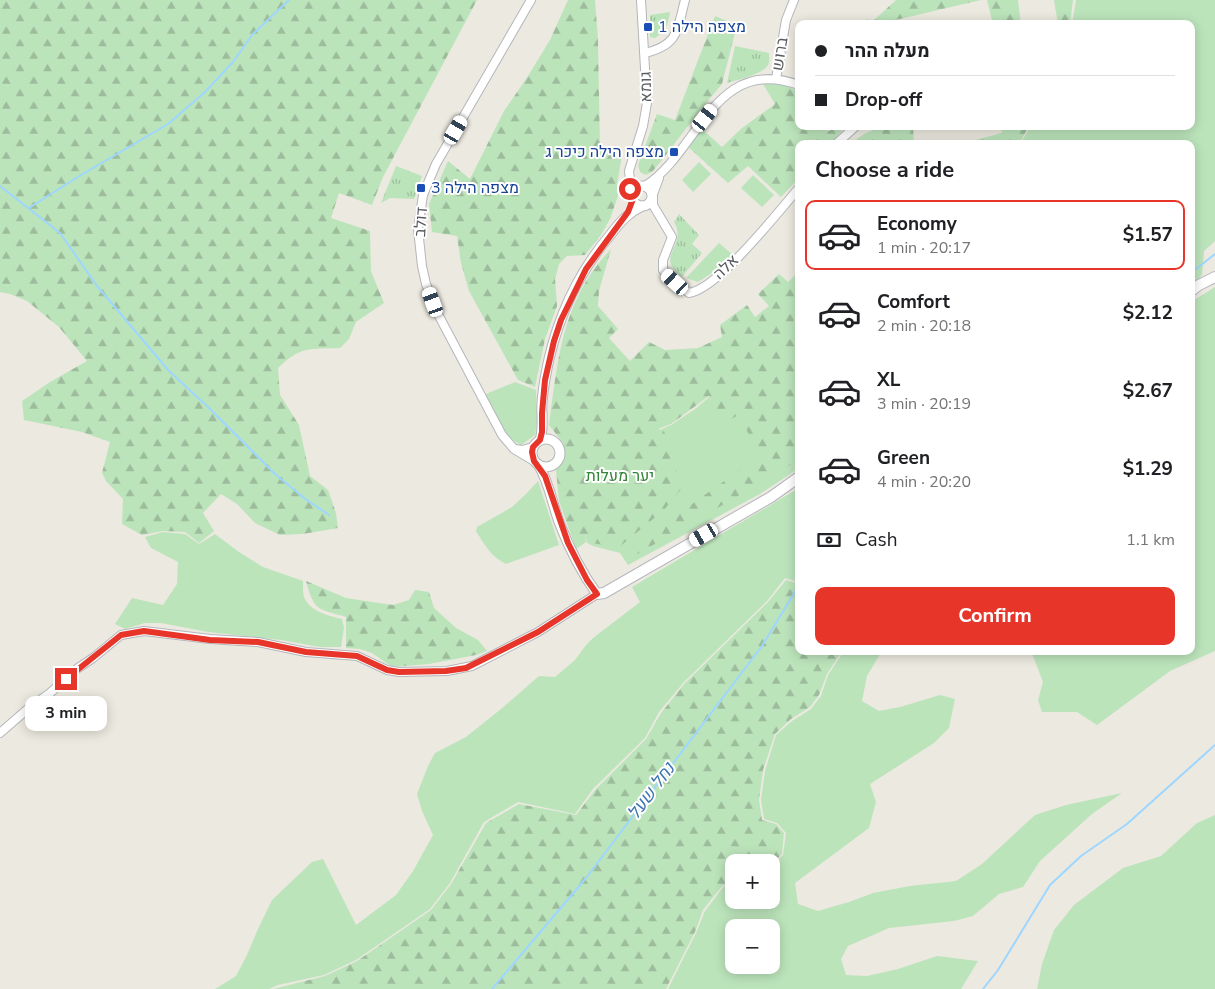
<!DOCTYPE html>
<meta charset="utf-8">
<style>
body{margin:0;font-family:"Nunito Sans",Heebo,sans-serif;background:#f6f6f6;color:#202124;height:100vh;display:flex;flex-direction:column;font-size:19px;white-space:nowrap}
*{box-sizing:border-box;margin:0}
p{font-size:16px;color:#757577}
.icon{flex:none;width:28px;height:28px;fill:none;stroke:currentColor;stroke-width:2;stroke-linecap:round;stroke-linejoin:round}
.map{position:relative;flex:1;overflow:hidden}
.drawer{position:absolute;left:795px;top:140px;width:400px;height:515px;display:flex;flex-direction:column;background:#fff;border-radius:10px;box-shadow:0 2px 12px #0003}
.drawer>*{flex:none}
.hud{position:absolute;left:795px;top:20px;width:400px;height:110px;border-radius:10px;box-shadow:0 2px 12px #0003;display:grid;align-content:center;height:110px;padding:0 20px;background:#fff}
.fabs{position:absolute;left:725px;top:854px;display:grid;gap:10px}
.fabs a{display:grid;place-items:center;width:55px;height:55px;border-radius:10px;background:#fff;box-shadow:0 2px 12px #0003;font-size:25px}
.end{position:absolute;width:22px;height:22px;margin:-11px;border:6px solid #e83529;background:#fff;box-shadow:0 0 0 2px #fff}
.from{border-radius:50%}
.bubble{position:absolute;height:35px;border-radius:10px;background:#fff;box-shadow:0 2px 12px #0003;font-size:16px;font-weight:700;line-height:35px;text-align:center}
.car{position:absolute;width:15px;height:30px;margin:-15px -8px;border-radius:6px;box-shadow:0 0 4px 1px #0007;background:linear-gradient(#fff 24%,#345 0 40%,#fff 0 76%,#345 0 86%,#fff 0)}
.hud b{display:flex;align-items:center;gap:18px;height:48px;font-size:19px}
.hud b+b{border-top:1px solid #e0e0e0}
.hud i{width:12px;height:12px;background:#202124}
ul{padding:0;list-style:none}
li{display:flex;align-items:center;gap:15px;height:70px;margin:0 10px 8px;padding:0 10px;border:2px solid transparent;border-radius:10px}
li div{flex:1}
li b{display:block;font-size:19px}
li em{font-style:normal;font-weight:700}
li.on{border-color:#e83529}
li>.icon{width:45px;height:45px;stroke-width:1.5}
h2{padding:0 20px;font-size:22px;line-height:60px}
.pay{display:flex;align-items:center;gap:12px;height:55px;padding:0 20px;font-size:19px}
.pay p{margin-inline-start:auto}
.cta{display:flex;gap:10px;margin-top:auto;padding:10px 20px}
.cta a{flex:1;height:58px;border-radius:10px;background:#e83529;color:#fff;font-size:20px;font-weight:700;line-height:58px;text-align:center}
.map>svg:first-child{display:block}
</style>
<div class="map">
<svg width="1215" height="989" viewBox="0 0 1215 989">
<defs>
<pattern id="forest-firs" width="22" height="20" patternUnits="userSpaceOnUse" patternTransform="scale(1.25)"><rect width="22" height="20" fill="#bce4bb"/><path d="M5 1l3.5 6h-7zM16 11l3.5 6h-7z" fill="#9cbc9b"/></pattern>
<pattern id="park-tufts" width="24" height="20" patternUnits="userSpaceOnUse" patternTransform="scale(1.25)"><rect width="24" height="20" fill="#bce4bb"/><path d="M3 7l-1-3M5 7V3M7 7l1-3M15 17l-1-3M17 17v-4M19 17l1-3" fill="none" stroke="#9cbc9b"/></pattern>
</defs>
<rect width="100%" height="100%" fill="#ece9e0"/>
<g fill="#bce4bb" fill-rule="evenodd">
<path d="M1076,0h139v241l-11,10 -2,24 -11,11v-142h-171l11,-18h160v-102h-119z"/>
<path d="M699,162l12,12 -18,18 -11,-12z"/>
<path d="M753,175l21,20 -12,12 -21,-19z"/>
<path d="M719,243l14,12 -21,18 -14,9 -12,-4z"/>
<path d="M1215,287v364l-45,20 -73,54 -20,-13h-35l-4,-12 5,-18 -12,-31h160v-349z"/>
<path d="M799,317v151l-39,26 -132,71 -8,-12 -27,-7 -6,-3 -10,-43 71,-65 23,-10 24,-16 67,-56z"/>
<path d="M515,382l21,8 1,33 -2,12 -14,10c-19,-8 -27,-34 -35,-51z"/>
<path d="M538,481l21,64 -53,19c-15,-7 -22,-20 -30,-33l1,-4 35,-20 14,-13z"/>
<path d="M799,488v94l-14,-4 -18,23 -83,81 -25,30 -14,26 -52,51 -18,25 -57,-12 -34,20 -34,61 -20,26 -74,51 -32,15 -46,10 -9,4h-54l21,-13 10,-19 12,-28 14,-29 40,-38 11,-3 33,66 40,-30 17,-24 20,-36 -11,-24 -5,-17 11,-28 7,-13 31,-16 35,-28 38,-33 16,1 20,-17 11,-15 7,-7 47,-36 -8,-15z"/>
<path d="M163,532l22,2 14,10 16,-10 24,18 24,15 40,14c0,5 0,12 1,16 5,14 25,19 38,22l2,9 -3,19h-21l-39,-7 -73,-8 -47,-9h-16l-20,6 -10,-5 17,-26 31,7 14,-21 1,-22 -27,-14 -6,-11z"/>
<path d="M844,651h36v3l-13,22 -5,25 17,10 21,-4 40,-12 15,4 -6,29 -15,15 -64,41 6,18 -7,26 -74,55 3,21 20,7 31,-9 24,-9 37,-7 46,-5 26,-17 53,-49 31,-10 56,-12 -30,21 -52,47 -17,26 -24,7 -26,22 -19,5 -65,7 -41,18 -7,13 5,16 21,1 31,-7 39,-13 41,5 -17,28h-293l28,-56 9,-22 18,-24 11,-3v16h37v-32l12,-13 3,-22 -9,-10 -13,-4 -3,-19 4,-29 11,-36 16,-14 19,-12 10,-13 7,-21zM734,928h37v37h-37z"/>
<path d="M1215,815v174h-178l5,-25 12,-34 20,-25 49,-37 38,-12 36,-33z"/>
</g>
<g fill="url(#forest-firs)">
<path d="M0,0h477l-94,177 -11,28 -33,-12 -8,25 39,13 1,40 13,32 -28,19 -7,17 -9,9c-31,1 -39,-2 -62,20l2,27 19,30 11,51 18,14 8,23 2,15 -35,6 -23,1 -25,-12 -18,-19 -16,-10 -18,19 11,18 -15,12 -14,-11 -22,-1 -21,4 -20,-11 1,-25 -17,-18 -4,-8 8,-31 -28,-10 -58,-12 -2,-19 28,-19 37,-21 -28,-34 -32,-26 -17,-7 -10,-2z"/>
<path d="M568,0h27l3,40 2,109 22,6 -5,30 2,8 -9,26 -9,16 -16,20 -18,1 -8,8 -4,15 2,27 -12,33 -10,48 -17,-7 -49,-89 -8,-28 -4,-27 -25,-4 -3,-28 19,-43 22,18 34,-68 24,-35 22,-36z"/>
<path d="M896,0h85l-94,22v2h-27l7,-5 5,3z"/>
<path d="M987,0h31l3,24h-28z"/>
<path d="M1054,0h19l-3,24h-12z"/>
<path d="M715,16l22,9 -15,59 -21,25 -39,51 -10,12 -6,3 -6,-3 -2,-7 19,-51 18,6z"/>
<path d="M763,84c13,-1 26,1 36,9v33h15l15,5 8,-5h9l-16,18h-31v34l-18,19 -33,-31 -20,17 -41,-37 15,-17 20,18 20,-19 33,-24z"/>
<path d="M882,126l31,1 1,17h-60l-1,-2 11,-8z"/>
<path d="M1000,126h29l-10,18h-59l42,-11z"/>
<path d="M611,249l-12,42 -1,15 20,23 -9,9 21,23 19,-19 16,8 33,-2 24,-11 -2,-12 27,-20 8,12 14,-11 -11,-12 21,-20 9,8 11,-11v45l-5,5 5,6v132l-24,16 -148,85 2,-4 35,-36 6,-9 22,-7 66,-47 -18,-43 -14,8 -17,-26 -38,28 -13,5 6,2 18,57 -18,22 -46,38 -30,-6 -3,-8 1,8 -10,7 -17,-48 -3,-31 7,-27 -14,-18c9,-67 13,-125 62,-176z"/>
<path d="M786,580l13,4v67h43l-15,23 -8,21 -9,12 -19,12 -16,15 -12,36 -4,30 3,20 14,4 8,9 -2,21 -11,11v-3h-37v20l-12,4 -19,24 -8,22 -29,57h-393l52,-13 32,-15 74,-51 20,-26 35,-61 33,-19 57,11 19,-25 51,-51 15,-26 24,-30 83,-81z"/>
<path d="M306,581l40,17 47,7 16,-5 6,-10 14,2 5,16 22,20 22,12 9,11 -11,4 -47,9 -37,3 -20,-14 -12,-4 -14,-1v-31c-27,-8 -32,-5 -40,-36z"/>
</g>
<g fill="url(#park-tufts)">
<path d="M670,12c-2,12 -4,19 -15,26l-5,-1v-22z"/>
<path d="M735,46l34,7c0,3 1,9 -1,12 -4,9 -32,15 -41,18z"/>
<path d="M396,166l26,10 -8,23 -24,-1 -9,5z"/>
<path d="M679,214l20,21 -7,9 10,9 -20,24c-4,-4 -9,-8 -11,-13 -5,-11 14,-24 3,-42z"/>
</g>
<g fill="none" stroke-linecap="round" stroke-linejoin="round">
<g stroke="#9dd6ff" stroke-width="2">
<path d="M0,186l60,47 37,53 72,85 39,36 67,67 29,24 25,17"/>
<path d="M29,208l47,-30 92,-54 37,-32 28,-30 19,-27 37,-35"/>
<path d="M1191,273l24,-19"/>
<path d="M492,989l94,-111 176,-232 37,-61"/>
<path d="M983,989l15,-19 52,-85 31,-29 46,-32 88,-79"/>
</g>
<defs>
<g id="minor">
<path d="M531,0l-95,164 -13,31 -5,34 4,37 4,18 13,32 63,119 12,14 20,12"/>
<path d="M645,53c34,-8 32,-23 40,-53"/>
<path d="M776,79l10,-59 8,-20"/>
<path d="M836,144l20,-18"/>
<path d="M645,186c54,-34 69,-132 154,-101"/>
<path d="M653,194l6,-16"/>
<path d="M632,196l-3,-25 14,-45 4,-23 -6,-103"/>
<path d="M653,198v7l19,32 -9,23v10l26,23c29,-4 89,-81 110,-105"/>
<path d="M515,449l7,1 11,-3"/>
<path d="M0,733l30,-26 20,-14 28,-25 15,-10 28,-23 23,-4 66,8 48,3 48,10 51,4 30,14 12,2 48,-1 25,-5 66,-34 59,-38"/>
</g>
<g id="tertiary">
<circle cx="642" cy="196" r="10"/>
<circle cx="546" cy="453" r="14"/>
<path d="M540,440c3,-9 2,-17 2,-26 -1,-12 1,-23 3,-35 9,-53 31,-104 66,-145 9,-12 17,-21 31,-28"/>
<path d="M538,464c11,18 14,38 21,58 10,26 22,50 38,72"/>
</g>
<g id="secondary">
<path d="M1191,291l8,-6 16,-8"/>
<path d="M597,594l7,-1 167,-96 28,-20"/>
</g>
</defs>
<use href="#minor" stroke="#b3b6bb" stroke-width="10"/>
<use href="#tertiary" stroke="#b3b6bb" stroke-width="11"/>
<use href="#secondary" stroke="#b4b7bd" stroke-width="12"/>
<use href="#minor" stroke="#fff" stroke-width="8"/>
<use href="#tertiary" stroke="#fff" stroke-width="9"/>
<use href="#secondary" stroke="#fff" stroke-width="10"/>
</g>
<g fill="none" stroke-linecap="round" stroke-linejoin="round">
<path stroke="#e83529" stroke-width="6" d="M66,679l55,-44 23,-4 66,9 48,2 48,10 51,4 30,14 12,2 47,-1 20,-3 72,-36 59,-38 -10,-14 -19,-37 -23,-67 -11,-15 -2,-9 1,-5 7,-7 2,-8v-19l3,-33 9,-39 7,-21 25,-51 42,-57 5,-13 -3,-10"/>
</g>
<g fill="#1a4fb4" stroke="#fff" stroke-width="2">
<rect x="643" y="22" width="10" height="10" rx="2.5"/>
<rect x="669" y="147" width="10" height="10" rx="2.5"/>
<rect x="416" y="183" width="10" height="10" rx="2.5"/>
</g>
<g text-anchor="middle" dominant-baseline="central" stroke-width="4" stroke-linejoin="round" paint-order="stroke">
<g font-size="16" fill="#164399" stroke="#fff" text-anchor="start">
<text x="658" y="27">מצפה הילה 1</text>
<text x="664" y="152" text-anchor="end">מצפה הילה כיכר ג</text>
<text x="431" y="188">מצפה הילה 3</text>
</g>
<g font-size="16" fill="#595c61" stroke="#fff">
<text transform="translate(780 54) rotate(-81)">ברוש</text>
<text transform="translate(646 87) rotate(-91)">גומא</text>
<text transform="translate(421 222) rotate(-86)">דולב</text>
<text transform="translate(726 267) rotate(-43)">אלה</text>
</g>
<g font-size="16" fill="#348437" stroke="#fff">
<text x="620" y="476">יער מעלות</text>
</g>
<g font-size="18" font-style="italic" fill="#3b76af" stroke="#fff">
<text transform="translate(651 791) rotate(-53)">נחל שעל</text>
</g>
</g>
</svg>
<div class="fabs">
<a>+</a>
<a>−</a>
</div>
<i class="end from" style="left:630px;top:189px"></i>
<i class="end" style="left:66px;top:679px"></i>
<div class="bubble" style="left:25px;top:696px;width:82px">3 min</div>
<i class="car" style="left:705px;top:118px;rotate:38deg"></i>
<i class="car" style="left:456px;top:130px;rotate:30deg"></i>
<i class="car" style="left:675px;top:282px;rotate:312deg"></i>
<i class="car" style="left:433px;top:302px;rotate:340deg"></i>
<i class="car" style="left:704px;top:535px;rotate:240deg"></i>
<div class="hud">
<b><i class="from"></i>מעלה ההר</b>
<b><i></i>Drop-off</b>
</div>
<section class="drawer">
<h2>Choose a ride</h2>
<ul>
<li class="on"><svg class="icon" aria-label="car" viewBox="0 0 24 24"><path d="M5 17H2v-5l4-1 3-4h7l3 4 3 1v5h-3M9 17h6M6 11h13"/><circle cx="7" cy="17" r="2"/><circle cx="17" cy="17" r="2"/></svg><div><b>Economy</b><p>1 min · 20:17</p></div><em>$1.57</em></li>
<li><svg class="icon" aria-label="car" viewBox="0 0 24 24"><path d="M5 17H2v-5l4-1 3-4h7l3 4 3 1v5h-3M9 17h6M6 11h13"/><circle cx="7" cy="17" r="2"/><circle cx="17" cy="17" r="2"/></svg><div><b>Comfort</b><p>2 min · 20:18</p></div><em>$2.12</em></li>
<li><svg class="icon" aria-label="car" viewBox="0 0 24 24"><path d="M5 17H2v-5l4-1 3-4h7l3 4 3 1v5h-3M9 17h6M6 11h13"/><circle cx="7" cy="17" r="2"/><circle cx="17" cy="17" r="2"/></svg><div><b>XL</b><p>3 min · 20:19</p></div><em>$2.67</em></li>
<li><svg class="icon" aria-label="car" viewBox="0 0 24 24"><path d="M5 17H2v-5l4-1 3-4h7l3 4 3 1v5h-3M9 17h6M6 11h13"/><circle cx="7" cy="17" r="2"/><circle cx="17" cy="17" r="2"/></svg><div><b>Green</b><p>4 min · 20:20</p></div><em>$1.29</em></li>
</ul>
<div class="pay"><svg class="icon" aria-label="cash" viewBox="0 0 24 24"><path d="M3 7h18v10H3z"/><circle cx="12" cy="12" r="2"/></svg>Cash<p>1.1 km</p></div>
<div class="cta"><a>Confirm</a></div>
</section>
</div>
